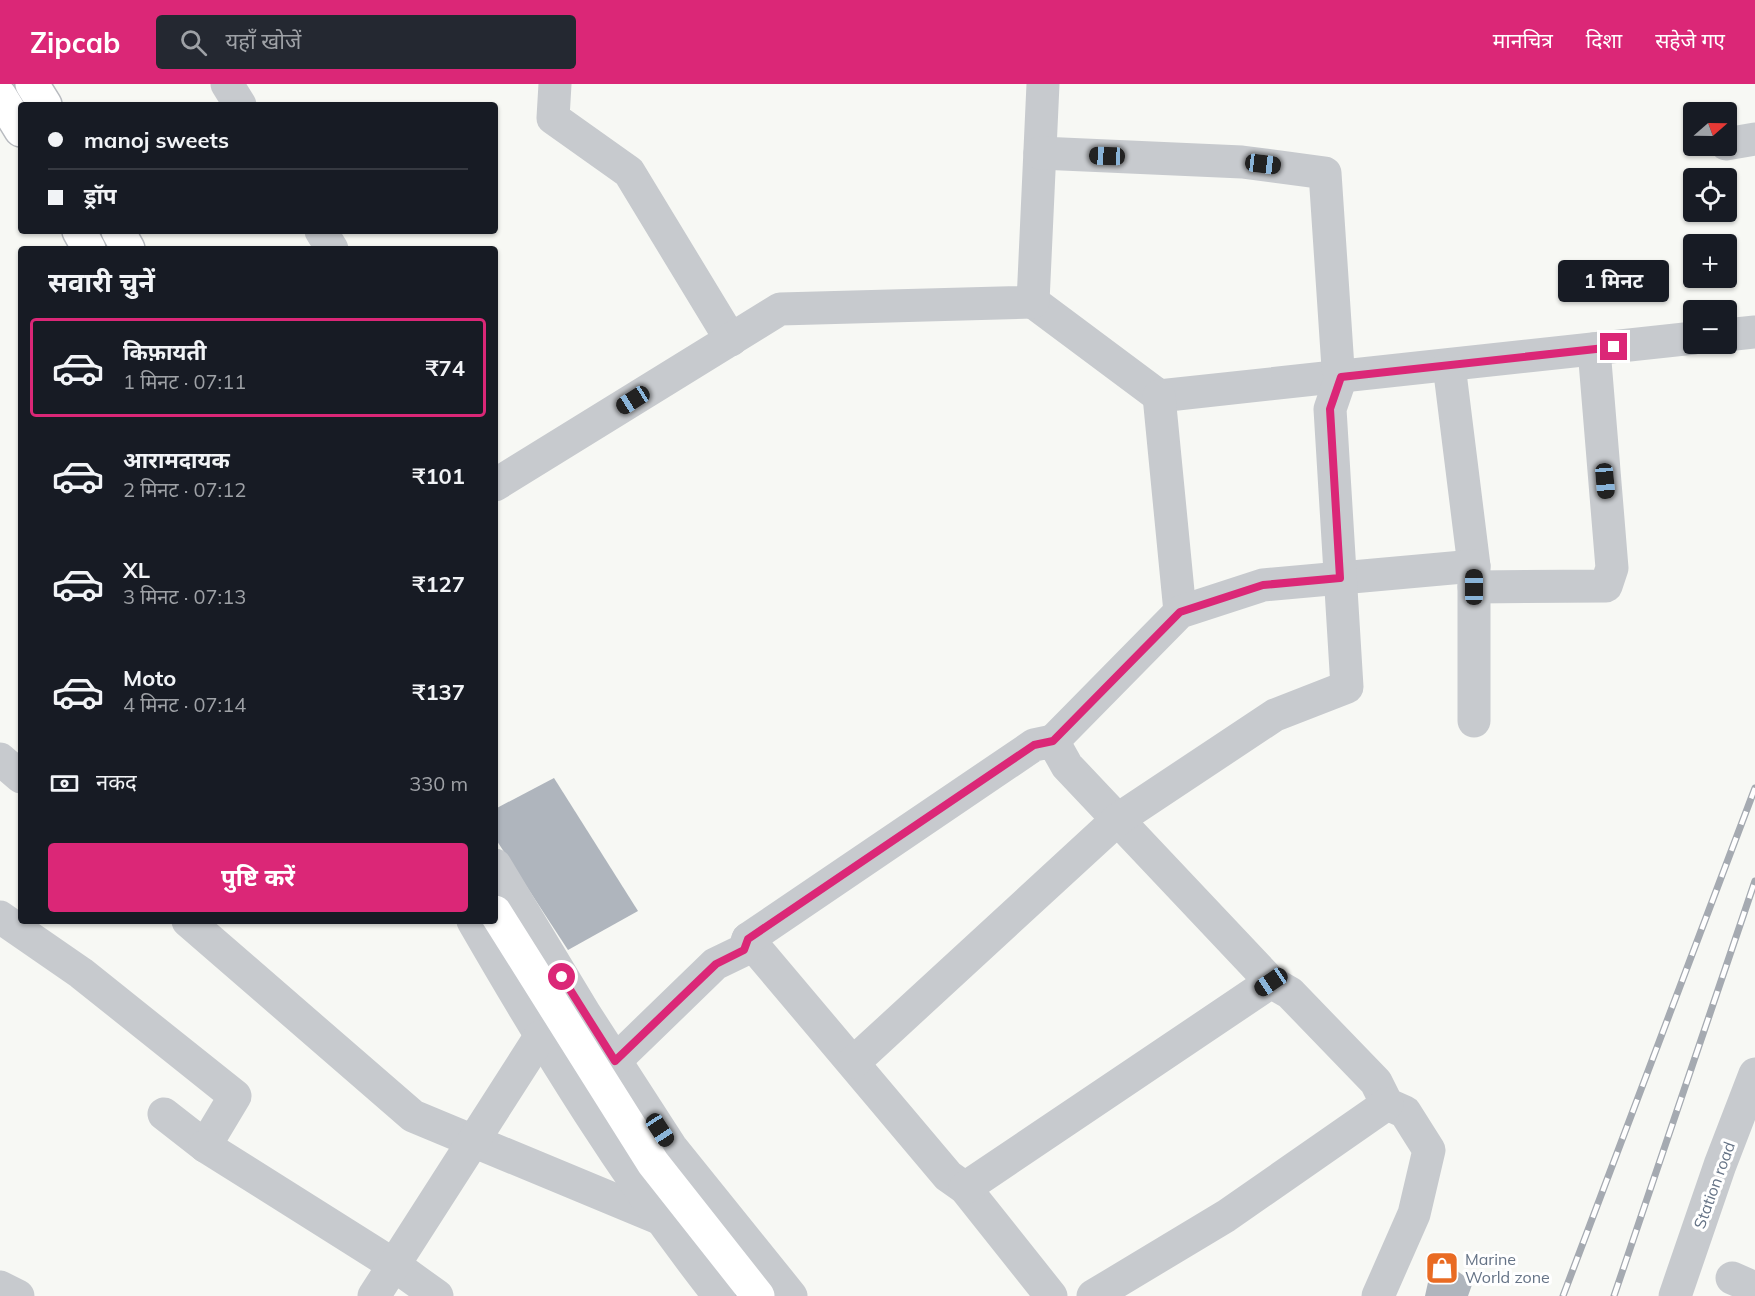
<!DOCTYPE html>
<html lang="hi">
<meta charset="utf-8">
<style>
body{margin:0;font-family:Mulish,"Noto Sans Devanagari",sans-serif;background:#242831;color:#f1f3f6;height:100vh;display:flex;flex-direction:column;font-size:22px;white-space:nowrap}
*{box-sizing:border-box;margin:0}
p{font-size:20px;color:#9ea1a6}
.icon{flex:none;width:33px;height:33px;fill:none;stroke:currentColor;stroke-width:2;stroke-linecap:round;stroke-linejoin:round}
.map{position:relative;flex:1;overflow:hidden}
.sheet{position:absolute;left:18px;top:162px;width:480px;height:678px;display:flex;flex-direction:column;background:#171b24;border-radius:6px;box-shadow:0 2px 4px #0004}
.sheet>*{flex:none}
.top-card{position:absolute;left:18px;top:18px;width:480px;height:132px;border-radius:6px;box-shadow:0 2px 4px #0004;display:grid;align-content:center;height:132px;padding:0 30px;background:#171b24}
.needle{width:39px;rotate:70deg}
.controls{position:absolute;left:1683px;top:18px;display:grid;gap:12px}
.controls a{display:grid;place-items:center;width:54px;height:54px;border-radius:6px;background:#171b24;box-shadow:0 2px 4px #0004;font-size:30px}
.end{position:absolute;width:27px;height:27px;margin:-14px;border:8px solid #db2777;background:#fff;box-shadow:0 0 0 3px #fff}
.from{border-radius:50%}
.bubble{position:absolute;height:42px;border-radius:6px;background:#171b24;box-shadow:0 2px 4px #0004;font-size:20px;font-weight:700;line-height:42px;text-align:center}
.car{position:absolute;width:18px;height:36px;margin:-18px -9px;border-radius:8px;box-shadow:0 0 4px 2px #0007;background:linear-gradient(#222 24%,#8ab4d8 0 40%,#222 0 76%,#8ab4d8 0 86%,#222 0)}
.top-card b{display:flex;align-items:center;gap:21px;height:57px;font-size:22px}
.top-card b+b{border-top:2px solid #363941}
.top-card i{width:15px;height:15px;background:#f1f3f6}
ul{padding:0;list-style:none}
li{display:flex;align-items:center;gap:18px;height:99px;margin:0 12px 9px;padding:0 18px;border:3px solid transparent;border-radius:6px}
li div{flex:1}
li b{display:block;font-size:22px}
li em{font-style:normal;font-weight:700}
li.active{border-color:#db2777}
li>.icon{width:54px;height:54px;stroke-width:1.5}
h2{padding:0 30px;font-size:27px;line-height:72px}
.pay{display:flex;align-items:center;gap:15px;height:66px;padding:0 30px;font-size:22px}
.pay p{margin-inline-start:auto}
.action{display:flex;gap:12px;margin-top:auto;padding:12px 30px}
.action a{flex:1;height:69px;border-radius:6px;background:#db2777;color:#fff;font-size:24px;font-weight:700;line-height:69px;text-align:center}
header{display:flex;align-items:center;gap:36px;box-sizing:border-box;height:84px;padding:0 30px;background:#db2777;color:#fff}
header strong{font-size:28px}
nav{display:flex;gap:33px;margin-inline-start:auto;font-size:21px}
.search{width:420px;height:54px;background:#242831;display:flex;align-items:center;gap:15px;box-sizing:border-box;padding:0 21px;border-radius:6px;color:#9ea1a6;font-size:22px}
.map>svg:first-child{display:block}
</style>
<header>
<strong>Zipcab</strong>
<div class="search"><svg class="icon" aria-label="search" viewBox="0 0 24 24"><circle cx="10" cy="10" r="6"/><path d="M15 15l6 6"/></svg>यहाँ खोजें</div>
<nav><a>मानचित्र</a><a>दिशा</a><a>सहेजे गए</a></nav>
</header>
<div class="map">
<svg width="1755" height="1212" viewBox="0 0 1755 1212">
<rect width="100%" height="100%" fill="#f7f8f4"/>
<g fill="#afb5bd">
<path d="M554,694l84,133 -70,39 -73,-112v-29z"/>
<path d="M1434,1171l39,27 -5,14h-43z"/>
</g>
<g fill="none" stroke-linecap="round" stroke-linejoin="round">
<defs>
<g id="major">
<path d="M32,0l13,21"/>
<path d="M0,12l21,34"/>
<path d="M79,147l10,18"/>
<path d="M118,147l10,18"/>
<path d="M495,828l158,251 105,133"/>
</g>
</defs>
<use href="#major" stroke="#b8bbc0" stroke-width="36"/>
<g stroke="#c7cace" stroke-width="33">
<path d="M227,0l13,21"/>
<path d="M555,0l-2,34 76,54 102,168"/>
<path d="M1726,60l29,-5"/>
<path d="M321,147l11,18"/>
<path d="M1033,218l126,94 535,-58"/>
<path d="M1726,251l29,-3"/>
<path d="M1449,281l25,201v155"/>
<path d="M1159,312l21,216"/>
<path d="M495,401l285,-176 253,-7 10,-218"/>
<path d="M1474,503l132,-1 6,-18 -18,-219"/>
<path d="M1053,657l127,-129 83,-27 211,-19"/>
<path d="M0,675l21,18"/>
<path d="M495,781l90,149 86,133 120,149"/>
<path d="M0,833l81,56 154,123 -30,50 -41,-32"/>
<path d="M188,837l225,195 248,103"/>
<path d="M473,837c75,130 153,257 246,375"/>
<path d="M748,855l200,237 17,12 86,108"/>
<path d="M615,977l100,-97 29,-14 4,-11 286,-194 19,-4 14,25 204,216 19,11 86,89 11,22 18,8 24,38 -15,64 -36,82"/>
<path d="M854,978l263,-242 158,-105 72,-28 -17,-278 11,-32 -3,-9 -13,-195 -83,-11 -202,-9"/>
<path d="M205,1062l189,119 43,31"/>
<path d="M965,1104l306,-206"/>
<path d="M1732,1194l23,10"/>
<path d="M0,1203l18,9"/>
<path d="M374,1212l166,-259"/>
<path d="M1093,1212l133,-80 161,-112"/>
<path d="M1675,1212l45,-131 35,-91"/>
</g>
<use href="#major" stroke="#fff" stroke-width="33"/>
<defs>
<g id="rail">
<path d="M1563,1212l192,-508"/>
<path d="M1614,1212l141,-415"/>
</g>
</defs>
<use href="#rail" stroke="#a5aab1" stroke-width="7"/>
<use href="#rail" stroke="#fff" stroke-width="4.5" stroke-dasharray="14" stroke-linecap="butt"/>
</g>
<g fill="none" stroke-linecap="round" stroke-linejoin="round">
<path stroke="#db2777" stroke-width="8" d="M562,893l53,84 101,-97 28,-14 4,-11 286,-194 19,-4 127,-129 83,-27 77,-7 -10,-169 11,-32 273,-30"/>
</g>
<defs>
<symbol id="shop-square" viewBox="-11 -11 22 22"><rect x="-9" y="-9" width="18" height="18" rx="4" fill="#e96b23" stroke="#fff"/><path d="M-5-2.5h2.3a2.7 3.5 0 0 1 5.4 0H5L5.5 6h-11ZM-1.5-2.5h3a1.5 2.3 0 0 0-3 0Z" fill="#fff"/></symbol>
</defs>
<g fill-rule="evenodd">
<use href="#shop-square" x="1423" y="1165" width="38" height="38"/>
</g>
<g text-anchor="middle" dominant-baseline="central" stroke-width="6" stroke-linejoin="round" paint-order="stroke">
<g font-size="16" fill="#657386" stroke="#fff">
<text transform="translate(1714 1101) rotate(-70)">Station road</text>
</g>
<g font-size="16" fill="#657386" stroke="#fff" text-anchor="start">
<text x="1465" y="1175">Marine<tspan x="1465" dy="18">World zone</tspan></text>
</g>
</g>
</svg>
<div class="controls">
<a><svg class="needle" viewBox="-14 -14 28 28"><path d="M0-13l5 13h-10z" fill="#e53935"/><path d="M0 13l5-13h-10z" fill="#9ea1a6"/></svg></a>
<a><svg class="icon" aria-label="locate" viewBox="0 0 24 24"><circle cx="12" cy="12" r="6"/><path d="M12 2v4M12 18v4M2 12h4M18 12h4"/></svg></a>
<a>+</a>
<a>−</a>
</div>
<i class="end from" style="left:562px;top:893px"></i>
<i class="end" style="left:1614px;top:263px"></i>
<div class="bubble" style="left:1558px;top:176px;width:111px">1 मिनट</div>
<i class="car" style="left:1107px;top:72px;rotate:272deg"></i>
<i class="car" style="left:1263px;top:80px;rotate:97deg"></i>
<i class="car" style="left:633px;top:316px;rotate:238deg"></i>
<i class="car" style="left:1605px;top:397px;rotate:175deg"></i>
<i class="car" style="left:1474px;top:503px;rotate:0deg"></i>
<i class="car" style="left:1271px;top:898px;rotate:236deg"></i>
<i class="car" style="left:660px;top:1046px;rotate:147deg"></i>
<div class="top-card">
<b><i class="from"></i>manoj sweets</b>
<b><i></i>ड्रॉप</b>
</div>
<section class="sheet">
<h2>सवारी चुनें</h2>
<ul>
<li class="active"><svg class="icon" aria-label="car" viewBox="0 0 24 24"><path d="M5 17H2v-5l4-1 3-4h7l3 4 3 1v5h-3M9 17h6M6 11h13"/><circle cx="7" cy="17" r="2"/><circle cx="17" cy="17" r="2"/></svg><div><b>किफ़ायती</b><p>1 मिनट · 07:11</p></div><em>₹74</em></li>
<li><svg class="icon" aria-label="car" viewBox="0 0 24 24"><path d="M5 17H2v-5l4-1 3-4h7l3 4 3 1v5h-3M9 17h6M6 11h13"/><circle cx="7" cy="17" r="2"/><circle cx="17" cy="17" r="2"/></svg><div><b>आरामदायक</b><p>2 मिनट · 07:12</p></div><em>₹101</em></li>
<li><svg class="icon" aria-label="car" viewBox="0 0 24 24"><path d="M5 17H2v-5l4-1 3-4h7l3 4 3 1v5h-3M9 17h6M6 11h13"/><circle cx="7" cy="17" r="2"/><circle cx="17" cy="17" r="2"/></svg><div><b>XL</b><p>3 मिनट · 07:13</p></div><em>₹127</em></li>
<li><svg class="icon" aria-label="car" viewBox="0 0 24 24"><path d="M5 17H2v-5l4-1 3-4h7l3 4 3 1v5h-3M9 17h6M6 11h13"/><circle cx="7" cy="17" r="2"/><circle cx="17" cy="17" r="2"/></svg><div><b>Moto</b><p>4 मिनट · 07:14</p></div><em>₹137</em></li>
</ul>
<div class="pay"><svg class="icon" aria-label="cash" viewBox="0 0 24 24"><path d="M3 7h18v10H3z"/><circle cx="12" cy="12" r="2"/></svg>नकद<p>330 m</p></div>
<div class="action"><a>पुष्टि करें</a></div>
</section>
</div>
